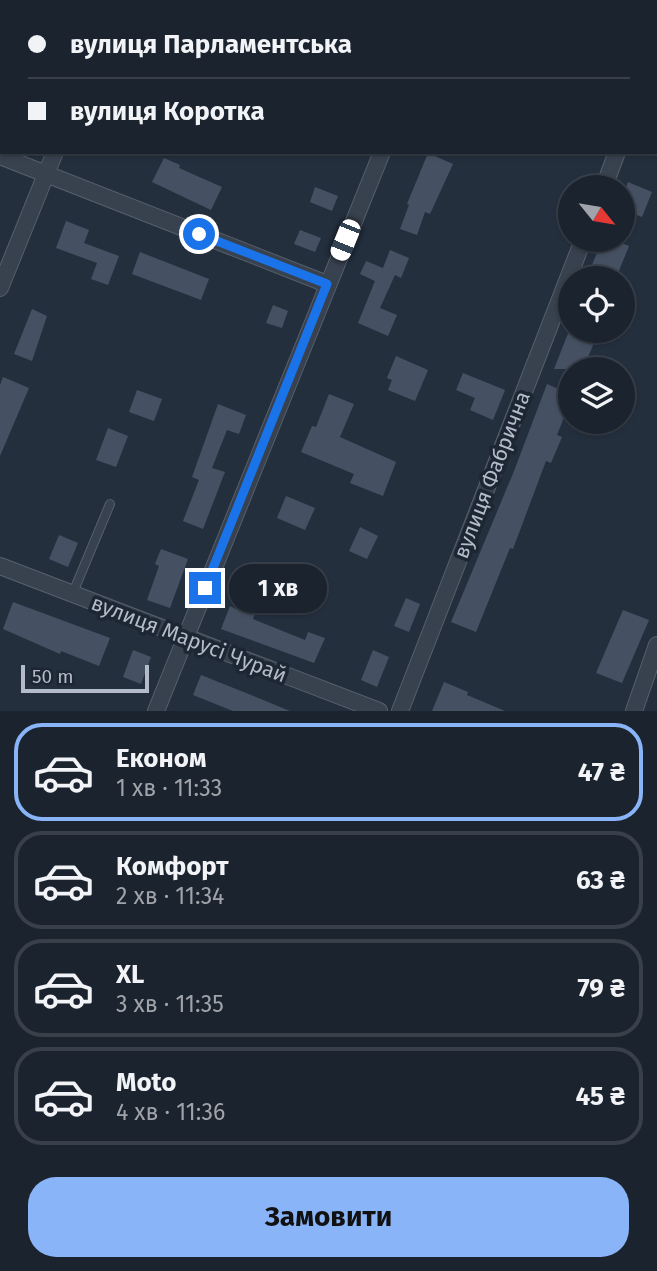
<!DOCTYPE html>
<html lang="uk">
<meta charset="utf-8">
<style>
body{margin:0;font-family:"Fira Sans",sans-serif;background:#282f3a;color:#f1f3f6;height:100vh;display:flex;flex-direction:column;font-size:26px;white-space:nowrap}
*{box-sizing:border-box;margin:0}
p{font-size:23px;color:#a0a4aa}
.icon{flex:none;width:38px;height:38px;fill:none;stroke:currentColor;stroke-width:2;stroke-linecap:round;stroke-linejoin:round}
.map{position:relative;height:711px;overflow:hidden}
.details{display:flex;flex-direction:column;background:#1b232e;flex:1}
.details>*{flex:none}
.top-card{position:absolute;left:0px;top:0px;width:658px;height:154px;box-shadow:0 2px 5px #0004,0 0 0 2px #39404a;display:grid;align-content:center;height:154px;padding:0 28px;background:#1b232e}
.needle{width:46px;rotate:120deg}
.fabs{position:absolute;left:558px;top:175px;display:grid;gap:14px}
.fabs a{display:grid;place-items:center;width:77px;height:77px;border-radius:50%;background:#1b232e;box-shadow:0 2px 5px #0004,0 0 0 2px #39404a;font-size:35px}
.scale{position:absolute;left:21px;bottom:18px;width:128px;box-sizing:border-box;padding-left:7px;border:4px solid #b4bcc9;border-top:0;font-size:19px;line-height:24px;white-space:nowrap;color:#b4bcc9;-webkit-text-stroke:5px #1d2633;paint-order:stroke}
.end{position:absolute;width:32px;height:32px;margin:-16px;border:9px solid #1a73e8;background:#fff;box-shadow:0 0 0 4px #fff}
.from{border-radius:50%}
.bubble{position:absolute;height:49px;border-radius:24px;background:#1b232e;box-shadow:0 2px 5px #0004,0 0 0 2px #39404a;font-size:23px;font-weight:700;line-height:49px;text-align:center}
.car{position:absolute;width:21px;height:42px;margin:-21px -10px;border-radius:9px;box-shadow:0 0 5px 2px #0007;background:linear-gradient(#fff 24%,#345 0 40%,#fff 0 76%,#345 0 86%,#fff 0)}
.top-card b{display:flex;align-items:center;gap:24px;height:66px;font-size:26px}
.top-card b+b{border-top:2px solid #39404a}
.top-card i{width:18px;height:18px;background:#f1f3f6}
ul{padding:12px 0 0;list-style:none}
li{display:flex;align-items:center;gap:21px;height:98px;margin:0 14px 10px;padding:0 14px;border:4px solid #39404a;border-radius:28px}
li div{flex:1}
li b{display:block;font-size:26px}
li em{font-style:normal;font-weight:700}
li.active{border-color:#8ab4f8}
li>.icon{width:63px;height:63px;stroke-width:1.5}
.action{display:flex;gap:14px;margin-top:auto;padding:14px 28px}
.action a{flex:1;height:80px;border-radius:28px;background:#8ab4f8;color:#111;font-size:28px;font-weight:700;line-height:80px;text-align:center}
.map>svg:first-child{display:block}
</style>
<div class="map">
<svg width="657" height="711" viewBox="0 0 657 711">
<rect width="100%" height="100%" fill="#242f3e"/>
<g fill="#455162">
<path d="M428,153l25,11 -23,50 -5,-2 -8,23 -17,-6 9,-24 -2,-1z"/>
<path d="M164,158l16,7 -1,3 43,19 -11,23 -59,-28z"/>
<path d="M628,182l24,10 -10,25 -19,-7v-14z"/>
<path d="M315,187l23,9 -6,15 -22,-9z"/>
<path d="M66,221l23,9 -5,13 35,13 -11,29 -17,-6 6,-16 -41,-15z"/>
<path d="M300,230l21,8 -6,14 -21,-8z"/>
<path d="M602,240h12l15,6 -13,32h-7l-19,-8z"/>
<path d="M390,250l19,8 -8,20 -6,-3 -15,33 17,7 -9,21 -30,-13 17,-42 -15,-7 6,-13 17,7z"/>
<path d="M140,252l69,27 -8,21 -69,-26z"/>
<path d="M273,305l15,6 -6,17 -16,-5z"/>
<path d="M32,309l15,7 -15,45 -18,-7z"/>
<path d="M569,331h30l-16,38h-29z"/>
<path d="M396,356l32,14 -13,31 -27,-11 4,-10 -5,-2z"/>
<path d="M463,373l42,17 -12,30 -23,-10 5,-12 -19,-8z"/>
<path d="M3,377l26,11 -29,68v-71z"/>
<path d="M547,384l23,10v8l-13,33 5,2 -11,26 -5,-2 -33,88 -3,-1 -34,84 -25,-10 63,-151z"/>
<path d="M137,390l25,9 -8,22 -25,-9z"/>
<path d="M329,394l25,10 -14,33 56,25 -13,34 -33,-13 4,-9 -53,-22 11,-26 4,1z"/>
<path d="M218,404l28,11 -7,19 -12,-4 -15,38 13,4 -22,57 -20,-8 16,-41 -7,-3z"/>
<path d="M108,428l20,8 -12,31 -20,-7z"/>
<path d="M286,496l29,12 -10,22 -28,-12z"/>
<path d="M360,527l18,9 -11,23 -18,-8z"/>
<path d="M59,535l19,8 -10,24 -19,-8z"/>
<path d="M161,549l27,10 -18,49 -23,-8 12,-34 -4,-2z"/>
<path d="M245,586l17,7 -9,26 52,21 3,-8 17,6 -11,25 -93,-34 9,-23 6,3z"/>
<path d="M406,598l14,6 -11,28 -15,-6z"/>
<path d="M13,602l97,36 -11,28 -38,-15 -1,3 -57,-25z"/>
<path d="M623,610l26,10 -27,63 -26,-10z"/>
<path d="M133,650l18,7 -10,27 -18,-7z"/>
<path d="M373,650l16,7 -12,30 -16,-7z"/>
<path d="M201,675l50,20 39,16h-57l-40,-16z"/>
<path d="M444,682l24,10 -1,3 38,16h-73z"/>
</g>
<g fill="none" stroke-linecap="round" stroke-linejoin="round">
<defs>
<path id="lane" d="M72,595l38,-91"/>
<g id="street">
<path d="M114,2v-2"/>
<path d="M444,2l1,-2"/>
<path d="M656,52l1,-2"/>
<path d="M0,156l327,128"/>
<path d="M604,187l13,-35"/>
<path d="M0,288l55,-136"/>
<path d="M0,566l379,145"/>
<path d="M156,711l226,-559"/>
<path d="M400,711l183,-471"/>
<path d="M634,711l23,-66"/>
</g>
</defs>
<use href="#lane" stroke="#565f6c" stroke-width="10"/>
<use href="#street" stroke="#565f6c" stroke-width="18"/>
<use href="#lane" stroke="#38414e" stroke-width="8"/>
<use href="#street" stroke="#38414e" stroke-width="16"/>
</g>
<g fill="none" stroke-linecap="round" stroke-linejoin="round">
<path stroke="#1a73e8" stroke-width="9" d="M199,234l128,50 -122,304"/>
</g>
<g text-anchor="middle" dominant-baseline="central" stroke-width="7" stroke-linejoin="round" paint-order="stroke">
<g font-size="21" fill="#b4bcc9" stroke="#1d2633">
<text transform="translate(492 475) rotate(-69)">вулиця Фабрична</text>
<text transform="translate(189 639) rotate(21)">вулиця Марусі Чурай</text>
</g>
</g>
</svg>
<div class="fabs">
<a><svg class="needle" viewBox="-14 -14 28 28"><path d="M0-13l5 13h-10z" fill="#e53935"/><path d="M0 13l5-13h-10z" fill="#a0a4aa"/></svg></a>
<a><svg class="icon" aria-label="locate" viewBox="0 0 24 24"><circle cx="12" cy="12" r="6"/><path d="M12 2v4M12 18v4M2 12h4M18 12h4"/></svg></a>
<a><svg class="icon" aria-label="layers" viewBox="0 0 24 24"><path d="M12 4l9 5-9 5-9-5zM3 14l9 5 9-5"/></svg></a>
</div>
<div class="scale">50 m</div>
<i class="end from" style="left:199px;top:234px"></i>
<i class="end" style="left:205px;top:588px"></i>
<div class="bubble" style="left:229px;top:564px;width:98px">1 хв</div>
<i class="car" style="left:345px;top:240px;rotate:202deg"></i>
<div class="top-card">
<b><i class="from"></i>вулиця Парламентська</b>
<b><i></i>вулиця Коротка</b>
</div>
</div>
<section class="details">
<ul>
<li class="active"><svg class="icon" aria-label="car" viewBox="0 0 24 24"><path d="M5 17H2v-5l4-1 3-4h7l3 4 3 1v5h-3M9 17h6M6 11h13"/><circle cx="7" cy="17" r="2"/><circle cx="17" cy="17" r="2"/></svg><div><b>Економ</b><p>1 хв · 11:33</p></div><em>47 ₴</em></li>
<li><svg class="icon" aria-label="car" viewBox="0 0 24 24"><path d="M5 17H2v-5l4-1 3-4h7l3 4 3 1v5h-3M9 17h6M6 11h13"/><circle cx="7" cy="17" r="2"/><circle cx="17" cy="17" r="2"/></svg><div><b>Комфорт</b><p>2 хв · 11:34</p></div><em>63 ₴</em></li>
<li><svg class="icon" aria-label="car" viewBox="0 0 24 24"><path d="M5 17H2v-5l4-1 3-4h7l3 4 3 1v5h-3M9 17h6M6 11h13"/><circle cx="7" cy="17" r="2"/><circle cx="17" cy="17" r="2"/></svg><div><b>XL</b><p>3 хв · 11:35</p></div><em>79 ₴</em></li>
<li><svg class="icon" aria-label="car" viewBox="0 0 24 24"><path d="M5 17H2v-5l4-1 3-4h7l3 4 3 1v5h-3M9 17h6M6 11h13"/><circle cx="7" cy="17" r="2"/><circle cx="17" cy="17" r="2"/></svg><div><b>Moto</b><p>4 хв · 11:36</p></div><em>45 ₴</em></li>
</ul>
<div class="action"><a>Замовити</a></div>
</section>
